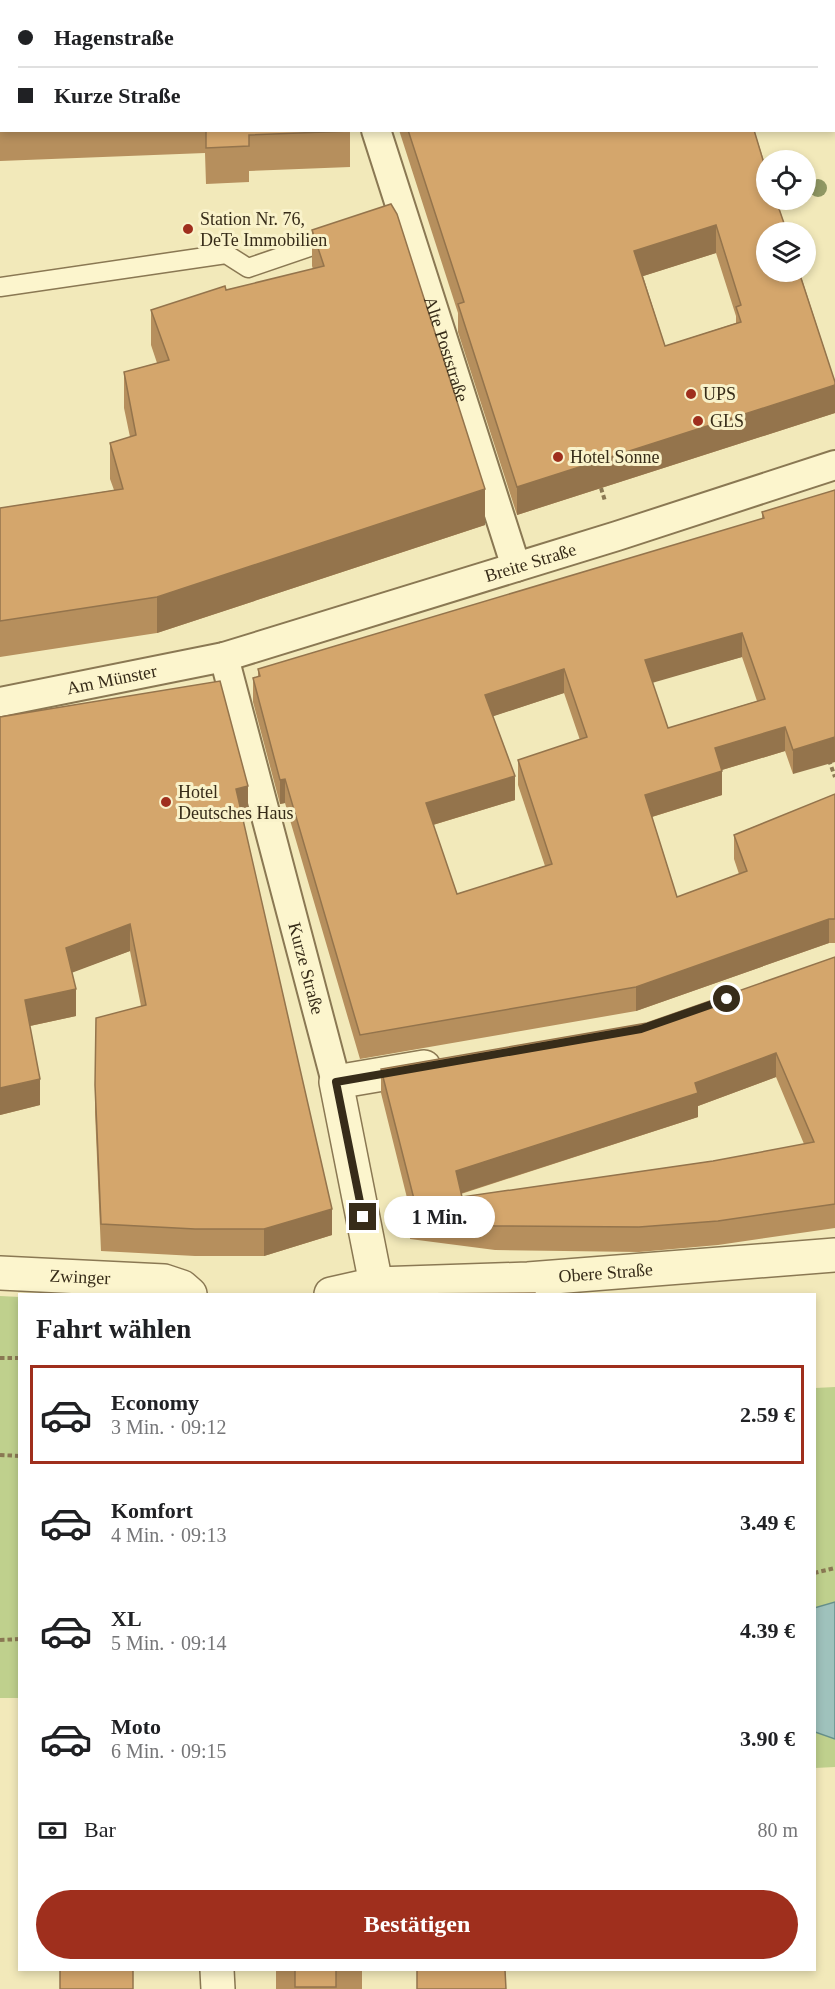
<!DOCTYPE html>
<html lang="de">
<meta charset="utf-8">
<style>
body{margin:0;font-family:"Times New Roman",serif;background:#f6f6f6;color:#202124;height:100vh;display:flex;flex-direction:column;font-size:22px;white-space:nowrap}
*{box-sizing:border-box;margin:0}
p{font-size:20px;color:#757577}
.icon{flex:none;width:33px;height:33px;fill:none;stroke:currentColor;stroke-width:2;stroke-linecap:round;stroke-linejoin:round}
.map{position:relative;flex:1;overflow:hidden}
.side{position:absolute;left:18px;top:1293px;width:798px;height:678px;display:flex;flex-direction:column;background:#fff;border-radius:0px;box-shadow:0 3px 9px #0003}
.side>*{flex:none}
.banner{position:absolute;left:0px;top:0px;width:836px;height:132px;box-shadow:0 3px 9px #0003;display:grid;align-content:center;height:132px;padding:0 18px;background:#fff}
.controls{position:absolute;left:756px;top:150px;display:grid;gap:12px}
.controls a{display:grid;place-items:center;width:60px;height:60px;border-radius:50%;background:#fff;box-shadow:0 3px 9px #0003;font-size:30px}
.end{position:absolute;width:27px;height:27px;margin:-14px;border:8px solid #372c19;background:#fff;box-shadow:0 0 0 3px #fff}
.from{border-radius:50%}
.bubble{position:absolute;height:42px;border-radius:21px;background:#fff;box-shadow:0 3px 9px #0003;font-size:20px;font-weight:700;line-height:42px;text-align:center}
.banner b{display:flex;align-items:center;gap:21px;height:57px;font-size:22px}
.banner b+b{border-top:2px solid #e0e0e0}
.banner i{width:15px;height:15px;background:#202124}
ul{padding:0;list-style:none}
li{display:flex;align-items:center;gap:18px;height:99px;margin:0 12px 9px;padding:0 6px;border:3px solid transparent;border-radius:0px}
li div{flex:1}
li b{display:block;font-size:22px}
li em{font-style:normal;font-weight:700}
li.current{border-color:#9f2f1d}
li>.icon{width:54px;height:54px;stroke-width:1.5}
h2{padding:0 18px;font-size:27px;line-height:72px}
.pay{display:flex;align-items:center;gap:15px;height:66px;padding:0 18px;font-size:22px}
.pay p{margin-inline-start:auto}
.button{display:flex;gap:12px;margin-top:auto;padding:12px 18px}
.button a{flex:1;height:69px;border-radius:36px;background:#9f2f1d;color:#fff;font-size:24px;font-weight:700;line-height:69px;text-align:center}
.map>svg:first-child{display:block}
</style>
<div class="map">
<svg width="835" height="1989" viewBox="0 0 835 1989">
<rect width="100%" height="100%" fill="#f2e9ba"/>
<g fill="#bfd08d">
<path d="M0,1296l20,1 -1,401h-19z"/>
<path d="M835,1387v380l-20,1v-380z"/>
</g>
<path fill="#9fc2bc" stroke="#66908b" stroke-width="1.5" d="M835,1602v137l-20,-7 -1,-124z"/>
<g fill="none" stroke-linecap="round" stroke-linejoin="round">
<defs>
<path id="service" d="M0,287l226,-33 22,14 85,-29"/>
<g id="pedestrian">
<path id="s1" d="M376,130l140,437"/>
<path id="s2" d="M224,657l112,425"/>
<path id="s3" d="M0,702l224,-45 393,-121 218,-71"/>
</g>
<g id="minor">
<path id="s4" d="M0,1273l164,8 18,6 8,7"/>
<path d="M376,1284l-40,-202 88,-15"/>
<path id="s5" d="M331,1294l45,-10 152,-5 307,-24"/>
<path d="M217,1970l1,19"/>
</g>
</defs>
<use href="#service" stroke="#8a7853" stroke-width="21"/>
<use href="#pedestrian" stroke="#8a7853" stroke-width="32"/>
<use href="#minor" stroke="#8a7853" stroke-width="36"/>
<g stroke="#8a7853" stroke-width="4" stroke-dasharray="4.5 3" stroke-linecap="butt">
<path d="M822,0l1,2"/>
<path d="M349,2l1,-2"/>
<path d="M834,58l1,5"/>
<path d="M834,102l1,-1"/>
<path d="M601,488l4,13"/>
<path d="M829,760l6,17"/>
<path d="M0,1358h20"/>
<path d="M0,1455l20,1"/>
<path d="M814,1573l21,-5"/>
<path d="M0,1640l20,-1"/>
</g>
<use href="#service" stroke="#fcf5cd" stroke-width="18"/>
<use href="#pedestrian" stroke="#fcf5cd" stroke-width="28"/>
<use href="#minor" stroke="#fcf5cd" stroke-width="33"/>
</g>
<circle fill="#909864" cx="818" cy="188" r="9"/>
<g fill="#b68f5d" fill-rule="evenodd">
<path d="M0,0l2,2v128h348v37l-101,4v11l-43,2 -1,-31 -205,8z"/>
<path d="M399,130h355l81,252v31l-318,102 -59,-183v-19zM716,253l20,63v7l-71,23 -22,-70z"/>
<path d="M312,230l173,295 -328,108 -157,24v-149l114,-18 -4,-11v-36l20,-6 -6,-29v-36l33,-9 -6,-18v-35l75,-20 87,-21 -1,-3z"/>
<path d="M835,490l-42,284 -8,-23 -63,19v25l-70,22 25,80 62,-23 -5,-15v-24l101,-41v149h-6l-193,68 -276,48 -75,-256 -5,1 -27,-102v-24l5,-1v-8l504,-150v-7zM742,657l15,44 -89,27 -16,-46zM564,693l16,47 -62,20v25l27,81 -88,28 -24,-69 82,-25 -22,-84z"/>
<path d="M0,717l248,95 -7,2 91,421 -68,21h-69l-94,-5 -6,-139v-27l46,-79 -11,-55 -58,21 4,44 -46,10 10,79 -40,10z"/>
<path d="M835,957v271l-117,17 -79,7 -144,-2 -85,-11v-29l-29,-117v-24l266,-46zM776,1077l28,67 -91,17 -251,36 -1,-3 237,-77v-11z"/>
<rect x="276" y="1970" width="86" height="19"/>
</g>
<g fill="#94744c">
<path d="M716,225v28l-82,26v-28z"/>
<path d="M835,385v28l-318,102v-28z"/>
<path d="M485,489v36l-328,108v-36z"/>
<path d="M742,633v24l-97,28v-25z"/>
<path d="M564,669v24l-79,26v-24z"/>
<path d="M785,727v24l-70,21v-24z"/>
<path d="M835,737v25l-42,12v-24z"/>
<path d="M722,771v24l-77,24v-24z"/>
<path d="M515,776v24l-89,27v-24z"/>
<path d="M285,779v24l-5,1v-24z"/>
<path d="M248,786v26l-12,4v-27z"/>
<path d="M829,919v24l-193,68v-24z"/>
<path d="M130,924v27l-64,24v-27z"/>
<path d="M76,989v27l-51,11v-27z"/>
<path d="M776,1053v24l-78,29v11l-242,78v-24z"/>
<path d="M40,1079v26l-40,10v-27z"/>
<path d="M332,1209v26l-68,21v-27z"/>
</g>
<g fill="#d4a66c" stroke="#94744c" stroke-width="1.5" fill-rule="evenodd">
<path d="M0,0h289v2h-287v123h-2z"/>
<path d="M516,0h196v2h-200z"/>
<path d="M206,130h144v1l-101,4v11l-43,2z"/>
<path d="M408,130h346l12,40v30h10l11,32h-21v40h33l36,110v3l-318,102 -59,-183 6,-2zM716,225l25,80 -5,2 5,15 -76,24 -31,-95z"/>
<path d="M391,204l6,10 88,275 -328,108 -157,24v-113l123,-19 -13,-46 26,-8 -12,-63 45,-12 -18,-50 74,-24 1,4 98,-24 -12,-36z"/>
<path d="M835,490v247l-42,13 -8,-23 -70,21 7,23 -77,24 32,102 70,-26 -13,-36 101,-41v125h-6l-193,68 -276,48 -75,-256 -5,1 -27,-102 7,-2 -2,-7 506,-151 -2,-6zM742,633l23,66 -97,29 -23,-68zM564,669l23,68 -69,23 34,104 -95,30 -31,-91 89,-27 -30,-81z"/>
<path d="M220,681l28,105 -12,3 96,420 -68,20h-69l-94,-5 -6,-139 1,-67 50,-13 -16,-81 -64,24 10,41 -51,11 15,79 -40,9v-371z"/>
<path d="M835,957v247l-117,17 -79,6 -144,-1 -85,-11v-11l5,-1 -34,-134 266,-46zM776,1053l38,89 -101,19 -251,36 -6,-26 242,-78 -3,-10z"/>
<path d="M535,1293v1h-139z"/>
<rect x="60" y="1970" width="73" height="19"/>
<path d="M295,1970h67h-26v17h-41z"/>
<path d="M417,1970h88l1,19h-89z"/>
</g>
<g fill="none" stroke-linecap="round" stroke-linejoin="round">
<path stroke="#372c19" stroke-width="8" d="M363,1217l-27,-135 305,-53 86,-30"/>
</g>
<g fill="#9f2f1d" stroke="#f9f2ca" stroke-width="2">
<circle cx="188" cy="229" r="6"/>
<circle cx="691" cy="394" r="6"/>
<circle cx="698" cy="421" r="6"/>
<circle cx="558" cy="457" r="6"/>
<circle cx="166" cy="802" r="6"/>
</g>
<g text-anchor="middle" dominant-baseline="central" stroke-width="6" stroke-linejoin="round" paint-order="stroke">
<g font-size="18" fill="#372c19" stroke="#f9f2ca" text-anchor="start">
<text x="200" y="219">Station Nr. 76,<tspan x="200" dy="21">DeTe Immobilien</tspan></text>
<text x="703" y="394">UPS</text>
<text x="710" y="421">GLS</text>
<text x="570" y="457">Hotel Sonne</text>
<text x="178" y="792">Hotel<tspan x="178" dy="21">Deutsches Haus</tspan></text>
</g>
<g font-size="18" fill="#372c19" stroke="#f9f2ca">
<text stroke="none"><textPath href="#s1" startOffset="230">Alte Poststraße</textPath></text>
<text stroke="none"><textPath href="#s3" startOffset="549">Breite Straße</textPath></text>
<text stroke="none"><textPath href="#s3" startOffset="114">Am Münster</textPath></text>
<text stroke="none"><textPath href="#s2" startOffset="322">Kurze Straße</textPath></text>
<text stroke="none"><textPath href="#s5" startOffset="276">Obere Straße</textPath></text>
<text stroke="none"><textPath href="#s4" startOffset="80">Zwinger</textPath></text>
</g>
</g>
</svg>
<div class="controls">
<a><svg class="icon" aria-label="locate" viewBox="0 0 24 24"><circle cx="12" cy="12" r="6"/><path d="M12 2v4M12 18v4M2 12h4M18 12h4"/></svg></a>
<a><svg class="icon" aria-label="layers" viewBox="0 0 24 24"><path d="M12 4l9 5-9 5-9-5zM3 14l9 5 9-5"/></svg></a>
</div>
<i class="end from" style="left:727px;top:999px"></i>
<i class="end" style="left:363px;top:1217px"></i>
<div class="bubble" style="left:384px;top:1196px;width:111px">1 Min.</div>
<div class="banner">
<b><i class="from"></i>Hagenstraße</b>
<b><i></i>Kurze Straße</b>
</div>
<section class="side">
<h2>Fahrt wählen</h2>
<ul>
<li class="current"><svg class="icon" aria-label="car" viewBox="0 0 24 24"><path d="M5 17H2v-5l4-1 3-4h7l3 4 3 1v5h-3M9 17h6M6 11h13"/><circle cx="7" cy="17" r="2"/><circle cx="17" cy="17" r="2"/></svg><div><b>Economy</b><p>3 Min. · 09:12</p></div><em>2.59 €</em></li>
<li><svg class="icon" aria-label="car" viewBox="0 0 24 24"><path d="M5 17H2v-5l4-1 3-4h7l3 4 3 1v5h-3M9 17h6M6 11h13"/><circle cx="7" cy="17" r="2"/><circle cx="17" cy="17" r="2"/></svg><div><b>Komfort</b><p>4 Min. · 09:13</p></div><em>3.49 €</em></li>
<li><svg class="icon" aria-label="car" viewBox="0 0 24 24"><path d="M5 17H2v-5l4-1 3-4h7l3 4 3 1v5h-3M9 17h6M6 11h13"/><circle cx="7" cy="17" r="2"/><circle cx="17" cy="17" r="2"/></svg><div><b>XL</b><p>5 Min. · 09:14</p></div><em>4.39 €</em></li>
<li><svg class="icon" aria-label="car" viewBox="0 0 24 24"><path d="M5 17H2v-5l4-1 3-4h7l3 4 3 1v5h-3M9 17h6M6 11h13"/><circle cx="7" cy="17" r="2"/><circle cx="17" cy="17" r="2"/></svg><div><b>Moto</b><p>6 Min. · 09:15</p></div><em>3.90 €</em></li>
</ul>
<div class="pay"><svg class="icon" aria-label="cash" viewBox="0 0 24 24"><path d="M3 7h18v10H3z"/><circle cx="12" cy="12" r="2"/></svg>Bar<p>80 m</p></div>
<div class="button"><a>Bestätigen</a></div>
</section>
</div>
